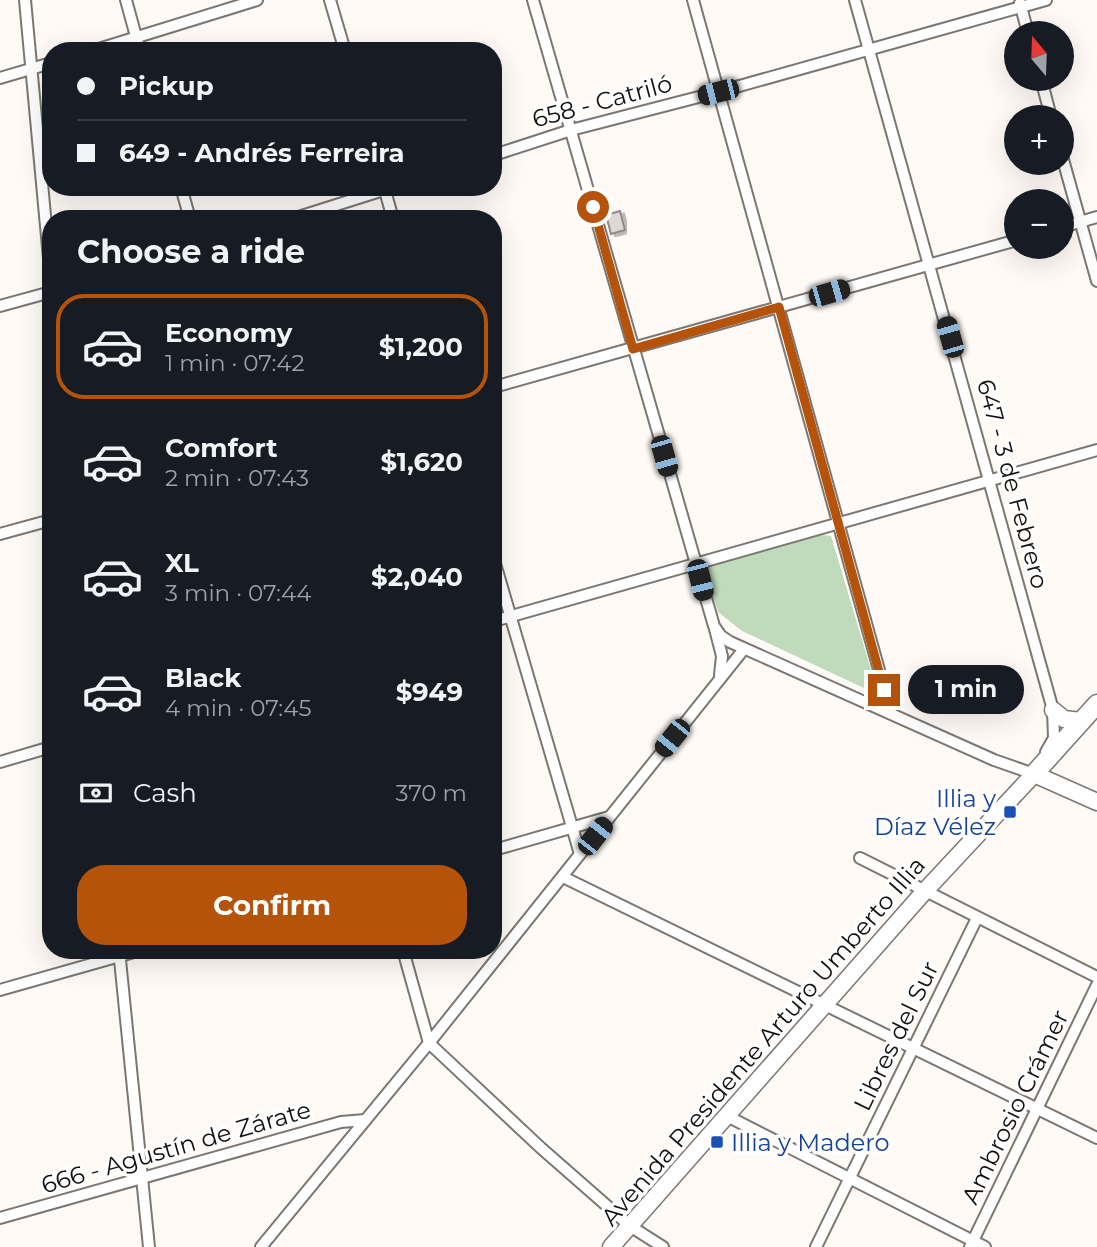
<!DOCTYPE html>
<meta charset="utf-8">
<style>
body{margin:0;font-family:Montserrat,sans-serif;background:#20242c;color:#f1f3f6;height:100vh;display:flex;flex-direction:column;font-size:26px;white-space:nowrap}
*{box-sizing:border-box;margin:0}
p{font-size:23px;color:#9ea1a6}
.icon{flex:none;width:38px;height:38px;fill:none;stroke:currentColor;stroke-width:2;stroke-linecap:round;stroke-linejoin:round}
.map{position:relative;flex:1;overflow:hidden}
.details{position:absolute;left:42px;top:210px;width:460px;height:749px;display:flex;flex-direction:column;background:#171b24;border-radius:28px;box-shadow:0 7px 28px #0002}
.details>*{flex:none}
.banner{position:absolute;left:42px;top:42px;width:460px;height:154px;border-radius:28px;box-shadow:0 7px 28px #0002;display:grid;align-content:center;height:154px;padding:0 35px;background:#171b24}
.needle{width:46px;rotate:341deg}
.fabs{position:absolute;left:1004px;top:21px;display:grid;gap:14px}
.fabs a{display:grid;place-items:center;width:70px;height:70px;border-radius:50%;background:#171b24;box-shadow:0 7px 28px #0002;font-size:35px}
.end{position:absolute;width:32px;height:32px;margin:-16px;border:9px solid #b45309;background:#fff;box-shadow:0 0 0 4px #fff}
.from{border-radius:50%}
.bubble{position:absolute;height:49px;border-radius:24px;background:#171b24;box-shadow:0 7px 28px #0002;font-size:23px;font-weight:700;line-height:49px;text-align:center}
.car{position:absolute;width:21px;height:42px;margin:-21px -10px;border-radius:9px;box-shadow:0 0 5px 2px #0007;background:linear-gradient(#222 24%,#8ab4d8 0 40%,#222 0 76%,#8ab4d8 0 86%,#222 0)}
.banner b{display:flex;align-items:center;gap:24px;height:66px;font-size:26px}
.banner b+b{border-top:2px solid #363941}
.banner i{width:18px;height:18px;background:#f1f3f6}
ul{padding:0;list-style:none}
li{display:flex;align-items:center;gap:21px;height:105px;margin:0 14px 10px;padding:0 21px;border:4px solid transparent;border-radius:28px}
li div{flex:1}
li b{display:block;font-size:26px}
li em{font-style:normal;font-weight:700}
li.on{border-color:#b45309}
li>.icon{width:63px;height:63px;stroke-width:1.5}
h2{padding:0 35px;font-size:32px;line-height:84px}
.pay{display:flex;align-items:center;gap:18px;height:77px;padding:0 35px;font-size:26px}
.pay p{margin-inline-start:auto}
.button{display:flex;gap:14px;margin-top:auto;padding:14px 35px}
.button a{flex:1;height:80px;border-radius:28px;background:#b45309;color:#fff;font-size:28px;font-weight:700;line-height:80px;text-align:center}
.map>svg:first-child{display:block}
</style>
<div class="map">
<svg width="1097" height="1247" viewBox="0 0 1097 1247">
<defs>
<filter id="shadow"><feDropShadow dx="4" dy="2.5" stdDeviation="0" flood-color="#0004"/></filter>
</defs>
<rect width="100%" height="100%" fill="#fffaf5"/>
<path fill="#bfdbbb" d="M822,535l9,1 44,147 -9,6 -124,-58 -24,-19 -13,-40 4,-6z"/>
<path fill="#dfd7d6" stroke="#918988" stroke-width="2" filter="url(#shadow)" d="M620,211l5,19 -14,4 -5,-19z"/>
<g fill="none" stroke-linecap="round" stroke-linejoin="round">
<defs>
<g id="street">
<path d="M25,0l26,280"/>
<path d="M126,0l14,51"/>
<path d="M330,0l15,51"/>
<path d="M533,0l181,626 7,10 9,6 264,118 40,14 3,-5"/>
<path d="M693,0l198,713"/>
<path d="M855,0l198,710 1,28 -8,14"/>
<path d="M1020,3l8,30"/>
<path d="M92,51l165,-51"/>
<path d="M0,78l51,-15"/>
<path d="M1041,79l10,38"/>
<path d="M494,155l77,-25 147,-38 328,-92"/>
<path d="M1062,156l35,125"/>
<path d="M181,187l9,32"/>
<path d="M384,187l9,32"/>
<path d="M292,219l101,-32"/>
<path d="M1062,227l35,-10"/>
<path d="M0,306l51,-14"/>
<path d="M494,387l523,-147"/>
<path d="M0,534l51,-14"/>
<path d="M494,560l86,294"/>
<path d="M494,621l603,-171"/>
<path d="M715,629l7,27 -2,19"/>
<path d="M0,762l51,-15"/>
<path d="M494,850l115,-33"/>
<path d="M860,858l237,119"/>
<path d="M563,877l534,261"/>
<path d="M119,950l30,297"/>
<path d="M403,950l26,93 112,105 89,78 33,21"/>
<path d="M0,990l141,-40"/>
<path d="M727,1116l258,131"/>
<path d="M0,1218l341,-96 24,-2"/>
<path d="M261,1247l168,-204 315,-394"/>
<path d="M816,1247l161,-329"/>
<path d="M970,1247l127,-262"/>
</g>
<g id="secondary">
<path d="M1053,710l11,9 17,2"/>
<path d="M611,1247l313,-355 110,-118 63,28"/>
</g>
<path id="primary" d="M1034,774l63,-70"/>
</defs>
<use href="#street" stroke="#7c7772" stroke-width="14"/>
<use href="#secondary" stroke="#7c7772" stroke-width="19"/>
<use href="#primary" stroke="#7c7772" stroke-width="21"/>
<use href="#street" stroke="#fff" stroke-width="10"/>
<use href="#secondary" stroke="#fff" stroke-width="16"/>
<use href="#primary" stroke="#fff" stroke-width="18"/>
</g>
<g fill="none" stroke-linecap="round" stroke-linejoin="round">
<path stroke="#b45309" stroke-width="9" d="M593,207l40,142 146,-42 105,383"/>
</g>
<g fill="#1a4fb4" stroke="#fff" stroke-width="2.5">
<rect x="1003" y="805" width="14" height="14" rx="3.5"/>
<rect x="710" y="1135" width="14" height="14" rx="3.5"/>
</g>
<g text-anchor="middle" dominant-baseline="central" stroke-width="7" stroke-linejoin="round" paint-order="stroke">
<g font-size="24" fill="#12100e" stroke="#fff">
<text transform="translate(602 101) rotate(-15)">658 - Catriló</text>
<text transform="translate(1013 484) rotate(75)">647 - 3 de Febrero</text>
<text transform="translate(896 1036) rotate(-64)">Libres del Sur</text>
<text transform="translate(763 1041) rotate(-49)">Avenida Presidente Arturo Umberto Illia</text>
<text transform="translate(1015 1107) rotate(-64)">Ambrosio Crámer</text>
<text transform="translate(176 1147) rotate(-16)">666 - Agustín de Zárate</text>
</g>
<g font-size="24" fill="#164399" stroke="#fff" text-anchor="end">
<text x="996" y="798">Illia y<tspan x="996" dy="28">Díaz Vélez</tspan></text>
<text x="731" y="1142" text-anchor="start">Illia y Madero</text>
</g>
</g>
</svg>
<div class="fabs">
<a><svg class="needle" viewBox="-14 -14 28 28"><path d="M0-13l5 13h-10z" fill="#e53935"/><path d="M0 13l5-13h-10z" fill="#9ea1a6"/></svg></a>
<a>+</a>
<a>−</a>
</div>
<i class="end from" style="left:593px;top:207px"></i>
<i class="end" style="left:884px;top:690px"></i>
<div class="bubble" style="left:908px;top:665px;width:116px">1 min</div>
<i class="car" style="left:718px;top:92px;rotate:256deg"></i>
<i class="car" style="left:829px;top:293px;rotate:74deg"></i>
<i class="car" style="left:950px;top:337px;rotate:344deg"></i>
<i class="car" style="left:664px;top:456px;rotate:164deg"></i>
<i class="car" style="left:700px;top:580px;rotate:166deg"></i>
<i class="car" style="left:672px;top:738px;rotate:219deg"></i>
<i class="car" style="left:595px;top:836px;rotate:38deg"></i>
<div class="banner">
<b><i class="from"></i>Pickup</b>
<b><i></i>649 - Andrés Ferreira</b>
</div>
<section class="details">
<h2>Choose a ride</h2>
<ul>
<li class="on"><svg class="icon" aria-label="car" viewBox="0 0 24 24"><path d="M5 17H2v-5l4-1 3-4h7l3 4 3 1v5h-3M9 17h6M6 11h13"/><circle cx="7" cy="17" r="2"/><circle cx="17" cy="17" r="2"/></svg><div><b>Economy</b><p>1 min · 07:42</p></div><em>$1,200</em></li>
<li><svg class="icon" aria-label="car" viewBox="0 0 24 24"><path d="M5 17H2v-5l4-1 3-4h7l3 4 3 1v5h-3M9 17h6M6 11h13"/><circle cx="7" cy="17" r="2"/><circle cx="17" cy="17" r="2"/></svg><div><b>Comfort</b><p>2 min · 07:43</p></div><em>$1,620</em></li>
<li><svg class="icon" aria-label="car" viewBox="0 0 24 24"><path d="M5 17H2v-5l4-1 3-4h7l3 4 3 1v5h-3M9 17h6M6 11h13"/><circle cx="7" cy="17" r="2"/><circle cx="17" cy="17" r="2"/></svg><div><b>XL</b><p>3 min · 07:44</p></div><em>$2,040</em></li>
<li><svg class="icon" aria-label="car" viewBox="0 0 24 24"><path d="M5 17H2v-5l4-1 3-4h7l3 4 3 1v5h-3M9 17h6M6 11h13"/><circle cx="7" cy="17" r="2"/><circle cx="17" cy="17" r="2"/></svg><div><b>Black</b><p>4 min · 07:45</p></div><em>$949</em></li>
</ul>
<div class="pay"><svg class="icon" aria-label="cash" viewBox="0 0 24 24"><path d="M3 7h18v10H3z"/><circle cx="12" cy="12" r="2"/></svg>Cash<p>370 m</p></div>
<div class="button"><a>Confirm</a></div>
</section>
</div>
